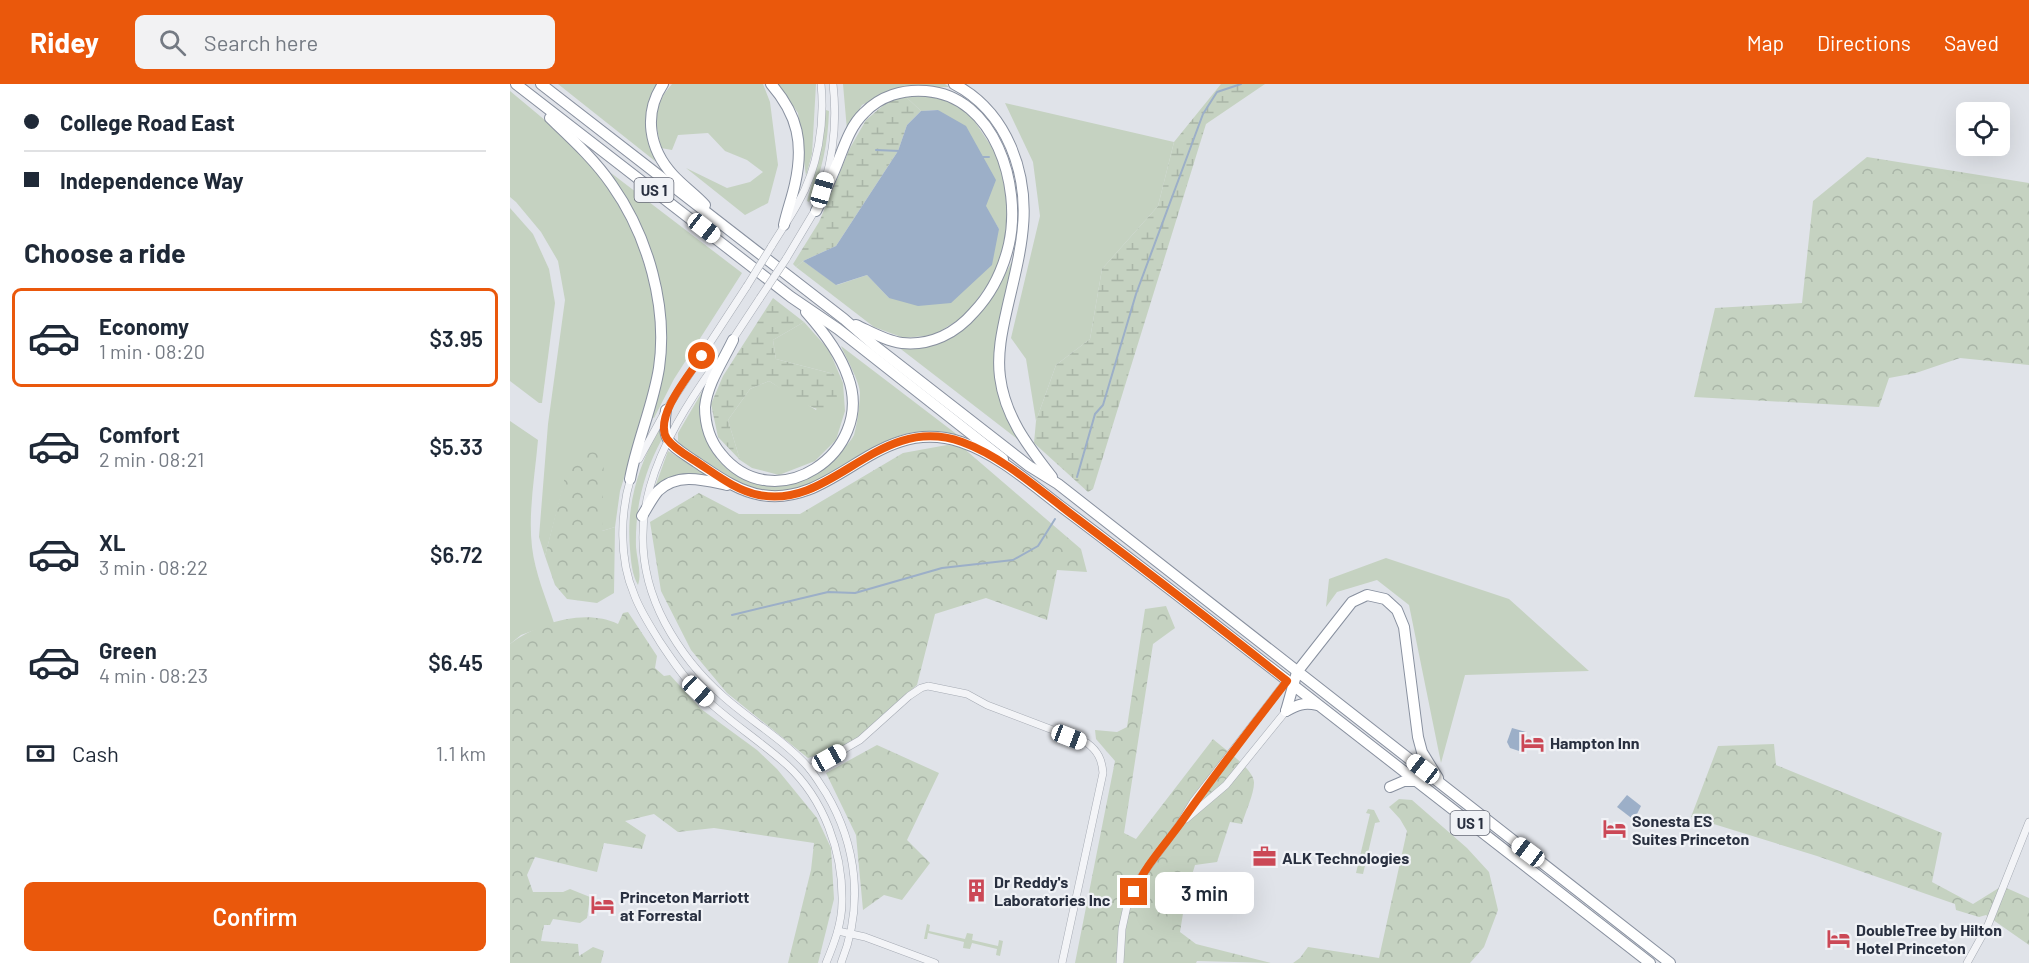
<!DOCTYPE html>
<meta charset="utf-8">
<style>
body{margin:0;font-family:Barlow,sans-serif;background:#f2f2f3;color:#1f2937;height:100vh;display:flex;flex-direction:column;font-size:22px;white-space:nowrap}
*{box-sizing:border-box;margin:0}
p{font-size:20px;color:#747a83}
.icon{flex:none;width:33px;height:33px;fill:none;stroke:currentColor;stroke-width:2;stroke-linecap:round;stroke-linejoin:round}
.map{position:relative;flex:1;overflow:hidden}
.details{display:flex;flex-direction:column;background:#fff;width:510px}
.details>*{flex:none}
.guide{display:grid;align-content:center;height:132px;padding:0 24px;background:#fff}
.tools{position:absolute;left:1446px;top:18px;display:grid;gap:12px}
.tools a{display:grid;place-items:center;width:54px;height:54px;border-radius:9px;background:#fff;box-shadow:0 6px 24px #0002;font-size:30px}
.end{position:absolute;width:27px;height:27px;margin:-14px;border:8px solid #ea580c;background:#fff;box-shadow:0 0 0 3px #fff}
.from{border-radius:50%}
.bubble{position:absolute;height:42px;border-radius:9px;background:#fff;box-shadow:0 6px 24px #0002;font-size:20px;font-weight:600;line-height:42px;text-align:center}
.car{position:absolute;width:18px;height:36px;margin:-18px -9px;border-radius:8px;box-shadow:0 0 4px 2px #0007;background:linear-gradient(#fff 24%,#345 0 40%,#fff 0 76%,#345 0 86%,#fff 0)}
.guide b{display:flex;align-items:center;gap:21px;height:57px;font-size:22px}
.guide b+b{border-top:2px solid #e0e1e3}
.guide i{width:15px;height:15px;background:#1f2937}
ul{padding:0;list-style:none}
li{display:flex;align-items:center;gap:18px;height:99px;margin:0 12px 9px;padding:0 12px;border:3px solid transparent;border-radius:9px}
li div{flex:1}
li b{display:block;font-size:22px}
li em{font-style:normal;font-weight:600}
li.on{border-color:#ea580c}
li>.icon{width:54px;height:54px;stroke-width:1.5}
h2{padding:0 24px;font-size:27px;line-height:72px}
.pay{display:flex;align-items:center;gap:15px;height:66px;padding:0 24px;font-size:22px}
.pay p{margin-inline-start:auto}
.cta{display:flex;gap:12px;margin-top:auto;padding:12px 24px}
.cta a{flex:1;height:69px;border-radius:9px;background:#ea580c;color:#fff;font-size:24px;font-weight:600;line-height:69px;text-align:center}
header{display:flex;align-items:center;gap:36px;box-sizing:border-box;height:84px;padding:0 30px;background:#ea580c;color:#fff}
header strong{font-size:28px}
nav{display:flex;gap:33px;margin-inline-start:auto;font-size:21px}
.search{width:420px;height:54px;background:#f2f2f3;display:flex;align-items:center;gap:15px;box-sizing:border-box;padding:0 21px;border-radius:9px;color:#747a83;font-size:22px}
main{display:flex;flex:1;min-height:0}
.map>svg:first-child{display:block}
</style>
<header>
<strong>Ridey</strong>
<div class="search"><svg class="icon" aria-label="search" viewBox="0 0 24 24"><circle cx="10" cy="10" r="6"/><path d="M15 15l6 6"/></svg>Search here</div>
<nav><a>Map</a><a>Directions</a><a>Saved</a></nav>
</header>
<main>
<section class="details">
<div class="guide">
<b><i class="from"></i>College Road East</b>
<b><i></i>Independence Way</b>
</div>
<h2>Choose a ride</h2>
<ul>
<li class="on"><svg class="icon" aria-label="car" viewBox="0 0 24 24"><path d="M5 17H2v-5l4-1 3-4h7l3 4 3 1v5h-3M9 17h6M6 11h13"/><circle cx="7" cy="17" r="2"/><circle cx="17" cy="17" r="2"/></svg><div><b>Economy</b><p>1 min · 08:20</p></div><em>$3.95</em></li>
<li><svg class="icon" aria-label="car" viewBox="0 0 24 24"><path d="M5 17H2v-5l4-1 3-4h7l3 4 3 1v5h-3M9 17h6M6 11h13"/><circle cx="7" cy="17" r="2"/><circle cx="17" cy="17" r="2"/></svg><div><b>Comfort</b><p>2 min · 08:21</p></div><em>$5.33</em></li>
<li><svg class="icon" aria-label="car" viewBox="0 0 24 24"><path d="M5 17H2v-5l4-1 3-4h7l3 4 3 1v5h-3M9 17h6M6 11h13"/><circle cx="7" cy="17" r="2"/><circle cx="17" cy="17" r="2"/></svg><div><b>XL</b><p>3 min · 08:22</p></div><em>$6.72</em></li>
<li><svg class="icon" aria-label="car" viewBox="0 0 24 24"><path d="M5 17H2v-5l4-1 3-4h7l3 4 3 1v5h-3M9 17h6M6 11h13"/><circle cx="7" cy="17" r="2"/><circle cx="17" cy="17" r="2"/></svg><div><b>Green</b><p>4 min · 08:23</p></div><em>$6.45</em></li>
</ul>
<div class="pay"><svg class="icon" aria-label="cash" viewBox="0 0 24 24"><path d="M3 7h18v10H3z"/><circle cx="12" cy="12" r="2"/></svg>Cash<p>1.1 km</p></div>
<div class="cta"><a>Confirm</a></div>
</section>
<div class="map">
<svg width="1519" height="879" viewBox="0 0 1519 879">
<defs>
<pattern id="forest-crowns" width="20" height="18" patternUnits="userSpaceOnUse" patternTransform="scale(1.5)"><rect width="20" height="18" fill="#c5d2c1"/><path d="M2 6a3 3 0 1 1 6 0M12 15a3 3 0 1 1 6 0" fill="none" stroke="#a9b5a7"/></pattern>
<pattern id="wetland-marsh" width="20" height="14" patternUnits="userSpaceOnUse" patternTransform="scale(1.5)"><rect width="20" height="14" fill="#c5d2c1"/><path d="M1 5h8M5 5V1M11 12h8M15 12V8" fill="none" stroke="#a9b5a7"/></pattern>
</defs>
<rect width="100%" height="100%" fill="#e0e3e9"/>
<g fill="#c5d2c1">
<path d="M48,0h102l-13,39 8,38z"/>
<path d="M162,0h91l7,18 8,63 -10,38 -23,12 -59,-47 41,20 23,-6 13,-10 -16,-12 -22,-9 -17,-18 -30,2 -6,15 -11,-2c-6,-29 -10,-40 11,-64z"/>
<path d="M267,0h39l-4,70 -6,22 -8,-63z"/>
<path d="M333,0h102l4,3 -53,1 -34,17 -15,25z"/>
<path d="M0,7l48,40 38,40 16,23 23,41 18,58 5,57 -15,66 -23,75 -5,36 -13,4 -30,-78 -27,103 -6,-19 9,-113 17,-124 -7,-39 -17,-29 -25,-30 -6,-5z"/>
<path d="M421,10l34,13 34,51 11,59 -11,52 -33,46 -32,20 -30,3 -30,-11 -78,-60 7,-6 34,24 30,-10 22,23 110,-69 -14,-23 10,-26 -57,-70 -17,1 -17,-16z"/>
<path d="M495,19l169,39 -16,64 -56,63 -12,70 -34,26 -20,56 -10,-62 -15,-21 29,-122 -7,-54z"/>
<path d="M316,26l3,1c-1,32 -7,61 -20,91l-2,-1 14,-51z"/>
<path d="M101,89l131,100 -68,106 -20,39 -2,-1 11,-117 -26,-79z"/>
<path d="M0,124l23,26 16,35 6,34 -13,100h-3l-29,-22z"/>
<path d="M507,168l-20,118 4,35 19,36 -127,-98c14,0 39,2 51,-3 38,-15 55,-55 73,-88z"/>
<path d="M294,238l25,28 14,33 2,28 -9,29 -21,21 -36,14 -27,-7 -12,-8 -12,-40 22,-31 19,-8 47,29 18,-36 -58,-15 -3,-19z"/>
<path d="M331,262l118,90c-19,-3 -41,-7 -60,0 -49,17 -95,72 -152,51 -10,-4 -19,-11 -28,-17 -13,-8 -32,-16 -41,-29v-8l24,-41c1,15 -3,30 3,45 22,59 98,63 135,16 4,-5 11,-12 14,-18 3,-9 6,-32 6,-42 0,-11 -14,-35 -19,-47z"/>
<path d="M0,337l28,19c-3,35 -10,72 -6,107 3,26 14,51 22,76l-33,12 -11,9z"/>
<path d="M149,345l3,10c-19,35 -27,69 -26,108 1,13 6,26 2,38 -6,-10 -7,-24 -8,-36 -4,-44 8,-82 29,-120z"/>
<path d="M158,367l45,27 -58,9z"/>
<path d="M876,474l123,41 80,72 -124,4 -24,88 -32,-158 -32,-25 -40,12 -11,15 3,-28z"/>
<path d="M858,725l6,1 6,12 -5,1 -12,51 -7,-1 14,-59 -4,-1z"/>
<path d="M417,840l3,1 -1,6 36,8 2,-6 6,1 -1,6 26,6 1,-6 4,1 -3,15 -4,-1 1,-6 -25,-6 -2,6 -7,-1 1,-6 -36,-9 -1,6h-3z"/>
</g>
<g fill="url(#forest-crowns)">
<path d="M1357,73l162,26v182l-69,-7 -44,15 -27,5 -10,29 -185,-10 21,-89 87,-5 11,-102z"/>
<path d="M437,361l14,1 120,103 6,23 -30,-2 -10,50 -61,-22 -51,16 -18,71 -63,57 -46,16 -81,-65 -36,-43 -30,-59 -11,-69 49,-29 40,21h61l103,-61z"/>
<path d="M94,368l-2,79 13,-4 -1,66 -17,10 -30,-4 -12,-14 -10,-29 26,-103z"/>
<path d="M656,522l9,22 -22,16 -29,189 12,6 77,-100c10,9 42,31 41,44 0,11 -9,30 -12,41l-12,-2 -13,40 -22,3 -9,30 -6,37 16,12 75,19 -74,-2 -1,2h-121l40,-202 -19,-22 -1,-9 22,2 10,-5 18,-118z"/>
<path d="M118,528l29,44 -2,12 9,8 6,-1 31,34 56,41 20,19 40,49 14,30 3,51 -16,64h-30l23,-93 3,-27 -100,-15 -36,4 -24,-18 -29,7 21,14 -4,14 -38,-6 -7,29 -62,-15 -8,18 6,17h30l7,-3 20,8 -3,21 -7,5 -27,-4 -3,6h-6l-3,16 37,3 1,12 14,-9 11,4 -3,12h-91v-319c28,-21 75,-36 108,-20l5,-11z"/>
<path d="M1264,660l2,21 166,68 -10,49 41,22 29,-18 27,12v47l-43,-30 -7,2 -23,-7 -1,-6 -138,-48 -126,-39 27,-71z"/>
<path d="M367,661l62,28 -32,67 23,23 -28,37 -18,-5 -21,15 -7,-75 -30,-62z"/>
<path d="M889,715l13,1 55,48 22,24 9,38 -14,37 -14,16h-177l7,-5 8,-11 71,11 28,-127 -7,-12 -11,-12z"/>
</g>
<g fill="url(#wetland-marsh)">
<path d="M711,0h44l-59,40 -113,365 -5,3 -54,-49 2,-22 20,-56 34,-26 12,-70 56,-63 16,-64z"/>
<path d="M394,11l17,16 -14,14 -9,26 -62,95 -33,15 -7,6 -3,-3 26,-42 31,-74 16,-28 20,-17z"/>
<path d="M263,214l31,24 -31,18 3,19 58,15 4,32c-21,14 -51,-14 -69,-25l-19,8 -22,31 12,40 -22,-23 -7,-33 12,-28z"/>
</g>
<g fill="#9cafc8">
<path d="M428,26l28,16 30,54 -10,26 13,23 -7,36 -41,38 -33,3 -29,-8 -22,-23 -31,10 -33,-24 33,-15 62,-95 9,-26 14,-14z"/>
<path d="M1002,644l14,4 -7,19 -9,-3 -3,-6z"/>
<path d="M1117,711l14,11 -7,14 -17,-13z"/>
</g>
<g fill="none" stroke-linecap="round" stroke-linejoin="round">
<g stroke="#9cafc8" stroke-width="2">
<path d="M366,66l24,1"/>
<path d="M472,73h7"/>
<path d="M567,393l18,-63 8,-9 33,-111 67,-180 14,-22 24,-8"/>
<path d="M222,531l96,-23 27,1 87,-25 71,-8 25,-14 17,-27"/>
</g>
<defs>
<g id="minor">
<path d="M315,98c9,-32 12,-64 8,-98"/>
<path d="M261,163c9,-15 19,-29 27,-44 20,-35 27,-80 23,-119"/>
<path d="M276,175l31,-52"/>
<path d="M221,258l29,-44"/>
<path d="M206,279c-57,80 -102,164 -51,260 15,28 35,53 59,74 27,24 60,43 84,70 7,8 12,17 18,26 31,52 38,113 15,170"/>
<path d="M129,375l27,-49 81,-124"/>
<path d="M121,393c-11,36 -12,82 3,117 6,17 17,33 26,48 12,18 24,36 39,51 28,27 60,47 88,72 37,34 56,87 55,137 0,21 -8,42 -16,61"/>
<path d="M300,685l50,-29 49,-44 12,-8 7,-2 39,8 20,11 100,38c11,8 15,17 16,30l-41,190"/>
<path d="M676,735l40,-34 60,-74"/>
<path d="M328,847l27,6 70,26"/>
<path d="M610,879l2,-34 5,-23 13,-28 39,-53 14,-23 95,-123"/>
<path d="M1457,879l21,-38 41,-103"/>
</g>
<g id="highway">
<path d="M6,0l275,213 47,32 165,130"/>
<path d="M31,0l303,235 31,27 154,120 29,18 612,479"/>
<path d="M153,0c-20,30 -14,65 10,91 10,11 22,19 32,30"/>
<path d="M261,0c27,31 33,60 24,100 -3,14 -8,27 -11,41"/>
<path d="M444,0c27,14 45,35 57,63 24,57 9,105 -4,162 -5,22 -10,45 -7,68 5,40 28,69 52,100"/>
<path d="M40,34c22,21 45,42 62,67 36,51 56,122 47,183 -6,38 -22,73 -29,111"/>
<path d="M306,127c7,-14 13,-28 19,-42 8,-19 14,-42 29,-56 16,-17 39,-24 62,-22 69,5 96,95 83,153 -6,26 -17,49 -35,68 -18,21 -43,34 -72,31 -16,-2 -31,-11 -46,-18"/>
<path d="M223,256c-10,21 -26,44 -28,67 0,17 5,34 16,47 53,66 155,-1 127,-77 -8,-24 -25,-46 -42,-65"/>
<path d="M156,326c-5,33 4,34 30,52 20,13 41,29 65,33 75,13 115,-81 200,-53 36,12 68,40 98,63 39,29 78,59 117,89 158,123 316,246 474,369"/>
<path d="M132,432c5,-8 10,-18 16,-25 20,-19 46,-11 69,-6"/>
<path d="M776,627l11,-39 55,-70 15,-7 18,4 12,11 7,17 14,110 4,15 16,26"/>
<path d="M776,627c11,-6 18,-9 31,-6"/>
<path d="M880,703l14,-6h12"/>
</g>
</defs>
<use href="#minor" stroke="#a5aab3" stroke-width="8"/>
<use href="#highway" stroke="#88909f" stroke-width="12"/>
<use href="#minor" stroke="#f3f4f7" stroke-width="7"/>
<use href="#highway" stroke="#fff" stroke-width="10"/>
<defs>
<g id="minor-bridge">
<path d="M237,202l24,-39"/>
<path d="M250,214l26,-39"/>
</g>
</defs>
<use href="#minor-bridge" stroke="#a5aab3" stroke-width="8" stroke-linecap="butt"/>
<use href="#minor-bridge" stroke="#f3f4f7" stroke-width="7"/>
</g>
<g fill="none" stroke-linecap="round" stroke-linejoin="round">
<path stroke="#ea580c" stroke-width="8" d="M192,272c-12,18 -49,61 -35,83 6,8 17,15 25,20 21,13 42,31 67,36 75,15 119,-83 203,-53 42,15 82,52 117,78 70,53 139,106 208,161 -36,47 -73,94 -107,143 -16,22 -35,42 -46,68"/>
</g>
<defs>
<symbol id="hotel-bare" viewBox="-9 -9 18 18"><path d="M-6-4.5h1.5V1H6V5H4.5V3h-9V5H-6ZM-4 0a1.8 1.8 0 1 1 3.6 0ZM.5 0V-2.5h3Q6-2.5 6 0Z" fill="#cb4856" stroke="#f0f2f6" stroke-width="2.5" paint-order="stroke"/></symbol>
<symbol id="office-bare" viewBox="-9 -9 18 18"><path d="M-6-3h4V-5.5h4V-3h4V5H-6ZM-1-4.5V-3h2v-1.5ZM-6 0V1H6V0Z" fill="#cb4856" stroke="#f0f2f6" stroke-width="2.5" paint-order="stroke"/></symbol>
<symbol id="building-bare" viewBox="-9 -9 18 18"><path d="M-4-6H4V6H1V3H-1V6H-4ZM-2.5-4.3h1.7v1.8h-1.7ZM.8-4.3h1.7v1.8H.8ZM-2.5-1h1.7V.8h-1.7ZM.8-1h1.7V.8H.8Z" fill="#cb4856" stroke="#f0f2f6" stroke-width="2.5" paint-order="stroke"/></symbol>
</defs>
<g fill-rule="evenodd">
<use href="#hotel-bare" x="1006" y="642" width="33" height="33"/>
<use href="#hotel-bare" x="1088" y="728" width="33" height="33"/>
<use href="#office-bare" x="738" y="756" width="33" height="33"/>
<use href="#building-bare" x="450" y="790" width="33" height="33"/>
<use href="#hotel-bare" x="76" y="804" width="33" height="33"/>
<use href="#hotel-bare" x="1312" y="838" width="33" height="33"/>
</g>
<g text-anchor="middle" dominant-baseline="central" stroke-width="4.5" stroke-linejoin="round" paint-order="stroke">
<g fill="#f0f2f6" stroke="#656a77" stroke-width="1.5">
<rect x="124.5" y="94" width="39" height="24" rx="4.5"/>
<rect x="940.5" y="727" width="39" height="24" rx="4.5"/>
</g>
<g font-size="15" font-weight="bold" fill="#293040">
<text x="144" y="106">US 1</text>
<text x="960" y="739">US 1</text>
</g>
<g font-size="16" font-weight="bold" fill="#293040" stroke="#f0f2f6" text-anchor="start">
<text x="1040" y="658">Hampton Inn</text>
<text x="1122" y="736">Sonesta ES<tspan x="1122" dy="18">Suites Princeton</tspan></text>
<text x="772" y="773">ALK Technologies</text>
<text x="484" y="797">Dr Reddy's<tspan x="484" dy="18">Laboratories Inc</tspan></text>
<text x="110" y="812">Princeton Marriott<tspan x="110" dy="18">at Forrestal</tspan></text>
<text x="1346" y="845">DoubleTree by Hilton<tspan x="1346" dy="18">Hotel Princeton</tspan></text>
</g>
</g>
</svg>
<div class="tools">
<a><svg class="icon" aria-label="locate" viewBox="0 0 24 24"><circle cx="12" cy="12" r="6"/><path d="M12 2v4M12 18v4M2 12h4M18 12h4"/></svg></a>
</div>
<i class="end from" style="left:192px;top:272px"></i>
<i class="end" style="left:624px;top:808px"></i>
<div class="bubble" style="left:645px;top:788px;width:99px">3 min</div>
<i class="car" style="left:312px;top:106px;rotate:16deg"></i>
<i class="car" style="left:194px;top:144px;rotate:128deg"></i>
<i class="car" style="left:188px;top:607px;rotate:133deg"></i>
<i class="car" style="left:559px;top:653px;rotate:111deg"></i>
<i class="car" style="left:319px;top:674px;rotate:61deg"></i>
<i class="car" style="left:913px;top:685px;rotate:308deg"></i>
<i class="car" style="left:1018px;top:768px;rotate:307deg"></i>
</div>
</main>
